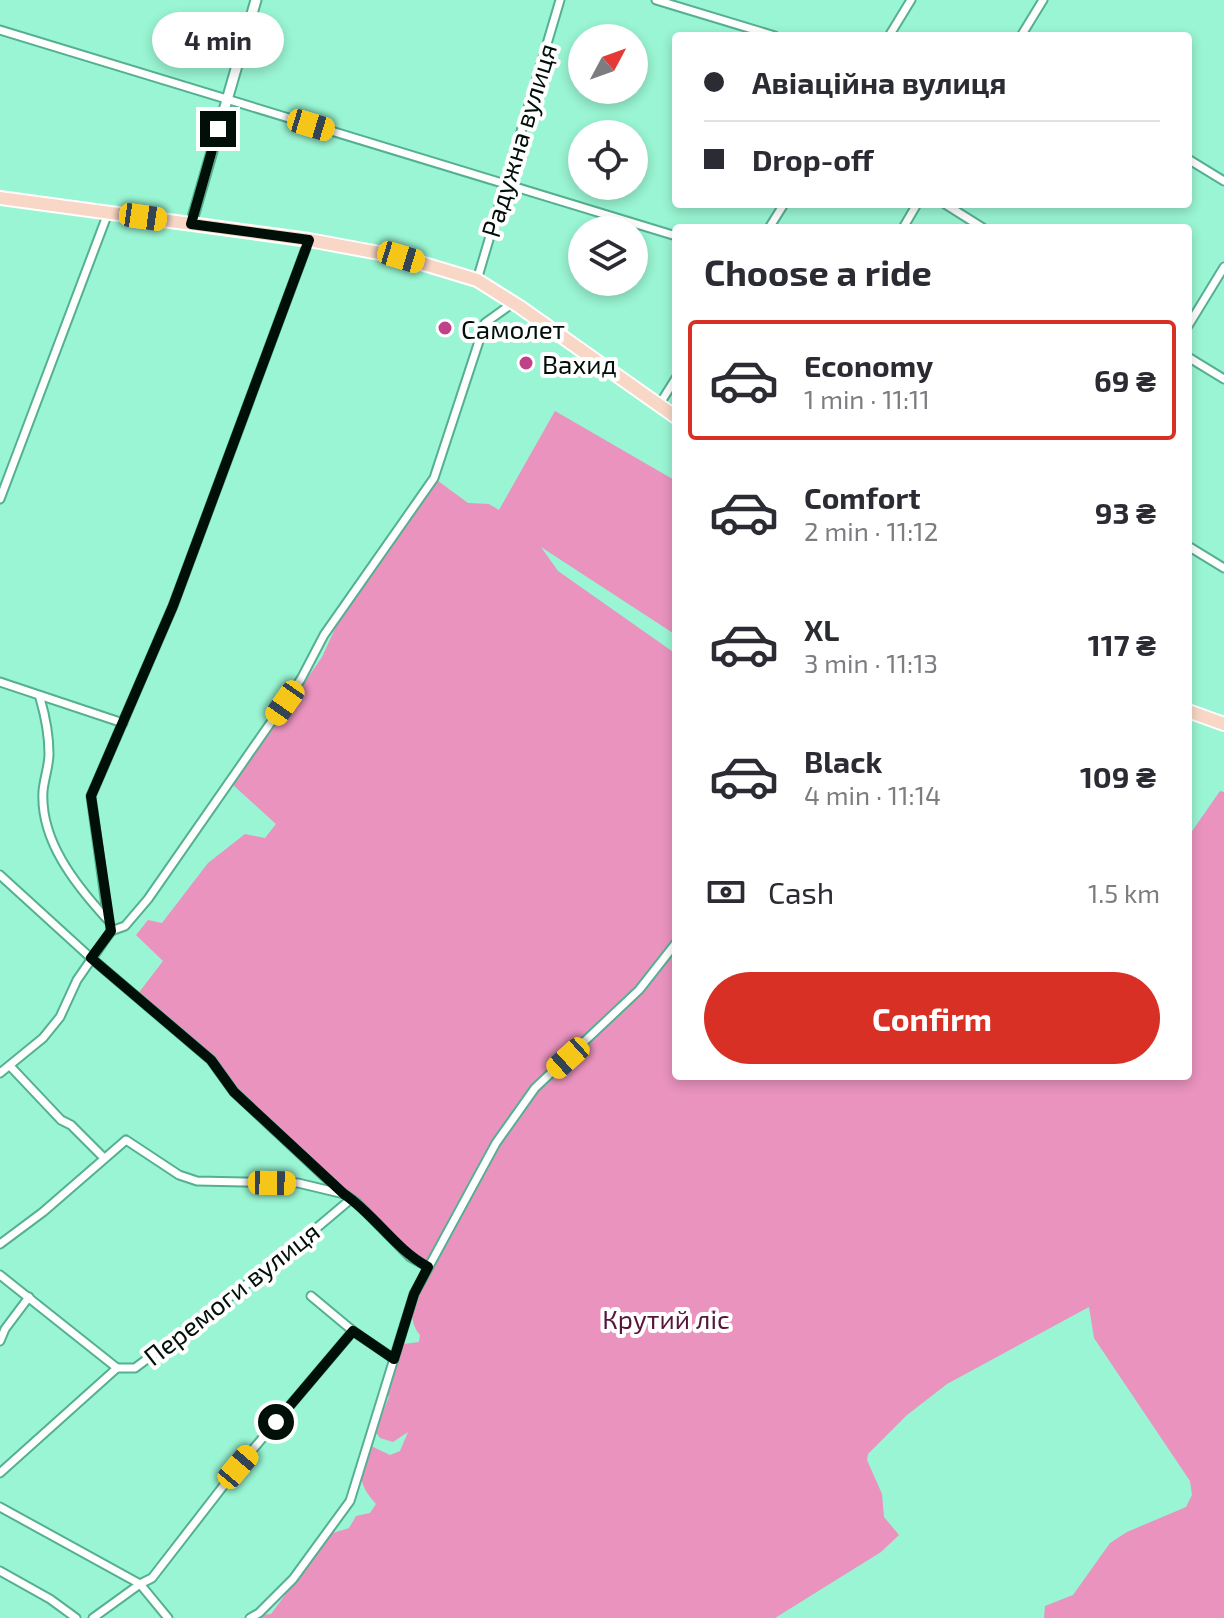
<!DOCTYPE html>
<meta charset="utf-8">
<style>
body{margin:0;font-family:"Exo 2",sans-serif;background:#f7f7f7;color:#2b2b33;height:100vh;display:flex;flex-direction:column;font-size:30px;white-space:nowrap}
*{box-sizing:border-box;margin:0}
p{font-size:26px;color:#7c7c81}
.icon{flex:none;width:44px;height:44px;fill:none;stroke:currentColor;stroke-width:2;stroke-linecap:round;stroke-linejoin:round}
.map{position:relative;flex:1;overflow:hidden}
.details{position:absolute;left:672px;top:224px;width:520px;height:856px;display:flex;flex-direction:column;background:#fff;border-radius:8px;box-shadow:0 4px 12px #0003}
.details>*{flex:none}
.guide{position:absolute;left:672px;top:32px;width:520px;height:176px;border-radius:8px;box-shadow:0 4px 12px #0003;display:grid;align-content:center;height:176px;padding:0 32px;background:#fff}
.needle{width:52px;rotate:49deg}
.tools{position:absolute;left:568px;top:24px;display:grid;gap:16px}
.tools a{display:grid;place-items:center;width:80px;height:80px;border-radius:50%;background:#fff;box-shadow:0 4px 12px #0003;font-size:40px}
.end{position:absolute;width:36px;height:36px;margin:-18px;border:10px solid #001009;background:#fff;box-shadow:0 0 0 4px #fff}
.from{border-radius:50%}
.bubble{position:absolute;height:56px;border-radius:28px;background:#fff;box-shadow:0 4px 12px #0003;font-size:26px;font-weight:700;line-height:56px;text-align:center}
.car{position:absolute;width:24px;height:48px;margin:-24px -12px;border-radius:10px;box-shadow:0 0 6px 2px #0007;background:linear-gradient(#f5c518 24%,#345 0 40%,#f5c518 0 76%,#345 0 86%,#f5c518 0)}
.guide b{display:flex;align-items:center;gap:28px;height:76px;font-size:30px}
.guide b+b{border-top:2px solid #e1e1e2}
.guide i{width:20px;height:20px;background:#2b2b33}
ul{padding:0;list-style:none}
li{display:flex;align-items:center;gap:24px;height:120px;margin:0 16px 12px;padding:0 16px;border:4px solid transparent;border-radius:8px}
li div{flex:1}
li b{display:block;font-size:30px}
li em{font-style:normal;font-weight:700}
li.selected{border-color:#d93025}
li>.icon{width:72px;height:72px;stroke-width:1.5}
h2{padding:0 32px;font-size:36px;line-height:96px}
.pay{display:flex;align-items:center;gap:20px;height:88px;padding:0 32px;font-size:30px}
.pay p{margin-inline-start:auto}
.primary-button{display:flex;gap:16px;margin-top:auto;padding:16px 32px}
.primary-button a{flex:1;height:92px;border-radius:48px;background:#d93025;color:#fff;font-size:32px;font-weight:700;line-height:92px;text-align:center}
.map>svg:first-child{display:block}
</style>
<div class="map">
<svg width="1224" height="1618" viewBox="0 0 1224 1618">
<rect width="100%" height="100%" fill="#99f5d3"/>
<path fill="#e993be" d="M555,411l121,70v154l-135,-88 17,24 118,83v422h512v-239l32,-46 4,1v826h-180l1,-12 28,-11 37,-52 17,-11 59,-25 6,-12 -2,-14 -96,-143 -5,-31 -142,77 -40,31 -39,39 -1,6 15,34 2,23 15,18 -18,17 -106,66h-517l2,-3 11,-1 59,-80 19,-6 7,-12 14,-3 6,-9c-21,-23 -15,-30 -7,-59l21,10 10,-4 8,-19 -15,10 -13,-4 -5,-7 14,-34 -5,-7 12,-45 23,-3 1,-7c-17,-20 -3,-47 8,-67l-12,-4 -58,-62 -22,-13 -199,-194 26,-34 -27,-26 12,-15 14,3 46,-60 37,-29 20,4 11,-14 -43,-39 33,-54 31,-38 25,-36 22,-48 46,-69 27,-30 17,-32 34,25 21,1 10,6z"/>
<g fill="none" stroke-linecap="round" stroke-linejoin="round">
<defs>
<g id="minor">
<path d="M656,0l119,36"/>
<path d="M0,30l676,206"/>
<path d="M889,36l22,-36"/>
<path d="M1021,36l22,-36"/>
<path d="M1188,159l36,22"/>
<path d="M945,204l38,24"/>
<path d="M769,228l15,-24"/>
<path d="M903,228l14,-24"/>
<path d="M477,280l83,-280"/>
<path d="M1188,326l36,-59"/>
<path d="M1188,357l36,22"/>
<path d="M659,405l17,-27"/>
<path d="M0,499l108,-286"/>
<path d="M1188,546l36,22"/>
<path d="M0,682l123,41"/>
<path d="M40,698c5,17 9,37 9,56 0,12 -5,25 -6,37 -3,49 32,93 63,127"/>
<path d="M0,875l91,83 120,102 23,32 108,101"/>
<path d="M108,920l-17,-124 82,-190 136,-366"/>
<path d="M111,931l14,-5 23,-27 153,-220 23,-44 110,-157 51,-155 28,-20"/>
<path d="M10,1066l51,54 10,5 33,33"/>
<path d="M0,1073l43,-35 17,-21 17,-37 34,-49"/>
<path d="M0,1244l43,-32 83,-72 53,35 18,6 101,2 46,11 13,9 53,54 18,10"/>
<path d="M0,1275l117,93"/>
<path d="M311,1296l42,35 41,28"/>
<path d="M0,1341l5,-12 24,-32"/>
<path d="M0,1473l117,-105h18l140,-105 76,-64"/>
<path d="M0,1507l140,77 28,34"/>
<path d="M0,1571l50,28 26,19"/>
<path d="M93,1618l47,-34 12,-6 86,-111 115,-136"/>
<path d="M250,1618l9,-5 34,-34 57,-78 64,-207 82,-151 39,-55 104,-98 37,-47"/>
</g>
<path id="tertiary" d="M191,224l65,-224"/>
<g id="trunk">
<path d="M0,198l309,42 92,17 76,23 43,27 156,110"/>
<path d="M1188,711l36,13"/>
</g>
</defs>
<use href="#minor" stroke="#54b091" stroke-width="11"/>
<use href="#tertiary" stroke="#54b091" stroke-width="13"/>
<use href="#trunk" stroke="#fff" stroke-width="16"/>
<use href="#minor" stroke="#fff" stroke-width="7"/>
<use href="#tertiary" stroke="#fff" stroke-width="9"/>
<use href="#trunk" stroke="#f8d7c6" stroke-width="12"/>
</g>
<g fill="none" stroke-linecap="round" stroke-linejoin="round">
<path stroke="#001009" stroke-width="10" d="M218,129l-27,95 118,16 -136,366 -82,190 20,135 -20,27 120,102 23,32 110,102c31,21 51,55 84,73l-14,27 -20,65 -41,-28 -77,91"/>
</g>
<g fill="#c0408a" stroke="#fff" stroke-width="3">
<circle cx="445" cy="328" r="8"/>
<circle cx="526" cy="363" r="8"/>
</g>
<g text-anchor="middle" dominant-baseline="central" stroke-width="8" stroke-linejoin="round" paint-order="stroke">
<g font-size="26" fill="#001009" stroke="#fff">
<text transform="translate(518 140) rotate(-73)">Радужна вулиця</text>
<text transform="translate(231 1293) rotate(-38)">Перемоги вулиця</text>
</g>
<g font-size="26" fill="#001009" stroke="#fff" text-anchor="start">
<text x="461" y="328">Самолет</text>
<text x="542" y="363">Вахид</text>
</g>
<g font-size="26" fill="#56163b" stroke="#fff">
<text x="666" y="1318">Крутий ліс</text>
</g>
</g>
</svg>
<div class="tools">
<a><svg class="needle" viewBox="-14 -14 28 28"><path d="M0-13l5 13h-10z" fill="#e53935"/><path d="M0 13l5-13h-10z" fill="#7c7c81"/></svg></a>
<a><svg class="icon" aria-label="locate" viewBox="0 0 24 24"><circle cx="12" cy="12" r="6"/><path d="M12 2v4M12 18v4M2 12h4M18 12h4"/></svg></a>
<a><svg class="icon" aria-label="layers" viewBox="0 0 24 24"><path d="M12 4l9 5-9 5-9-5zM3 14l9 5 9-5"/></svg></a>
</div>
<i class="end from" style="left:276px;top:1422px"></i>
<i class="end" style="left:218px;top:129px"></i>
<div class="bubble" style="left:152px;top:12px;width:132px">4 min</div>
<i class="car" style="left:311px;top:125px;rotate:107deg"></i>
<i class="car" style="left:143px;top:217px;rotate:98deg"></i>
<i class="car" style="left:401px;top:257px;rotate:107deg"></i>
<i class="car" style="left:285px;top:703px;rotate:215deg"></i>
<i class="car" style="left:568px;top:1058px;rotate:228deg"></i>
<i class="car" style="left:272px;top:1183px;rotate:91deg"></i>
<i class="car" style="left:238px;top:1467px;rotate:40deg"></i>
<div class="guide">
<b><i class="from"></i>Авіаційна вулиця</b>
<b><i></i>Drop-off</b>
</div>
<section class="details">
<h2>Choose a ride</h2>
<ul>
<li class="selected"><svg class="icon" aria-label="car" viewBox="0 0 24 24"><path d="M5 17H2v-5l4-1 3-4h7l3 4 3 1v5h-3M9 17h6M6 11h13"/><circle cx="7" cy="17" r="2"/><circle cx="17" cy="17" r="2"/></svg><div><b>Economy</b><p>1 min · 11:11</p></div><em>69 ₴</em></li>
<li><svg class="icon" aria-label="car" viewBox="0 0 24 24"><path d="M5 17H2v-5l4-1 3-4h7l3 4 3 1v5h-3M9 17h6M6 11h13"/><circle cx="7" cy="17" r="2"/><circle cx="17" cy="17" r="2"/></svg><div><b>Comfort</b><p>2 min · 11:12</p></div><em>93 ₴</em></li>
<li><svg class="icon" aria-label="car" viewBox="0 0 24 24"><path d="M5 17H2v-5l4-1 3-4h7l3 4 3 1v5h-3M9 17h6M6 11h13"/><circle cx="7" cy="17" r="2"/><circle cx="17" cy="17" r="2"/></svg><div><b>XL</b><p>3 min · 11:13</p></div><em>117 ₴</em></li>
<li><svg class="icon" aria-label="car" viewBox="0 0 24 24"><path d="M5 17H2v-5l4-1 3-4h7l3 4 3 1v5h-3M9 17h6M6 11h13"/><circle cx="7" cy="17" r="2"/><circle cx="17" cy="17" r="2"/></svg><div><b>Black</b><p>4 min · 11:14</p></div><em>109 ₴</em></li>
</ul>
<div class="pay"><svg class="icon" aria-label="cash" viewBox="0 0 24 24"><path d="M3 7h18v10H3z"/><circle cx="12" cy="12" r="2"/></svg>Cash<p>1.5 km</p></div>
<div class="primary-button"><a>Confirm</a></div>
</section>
</div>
